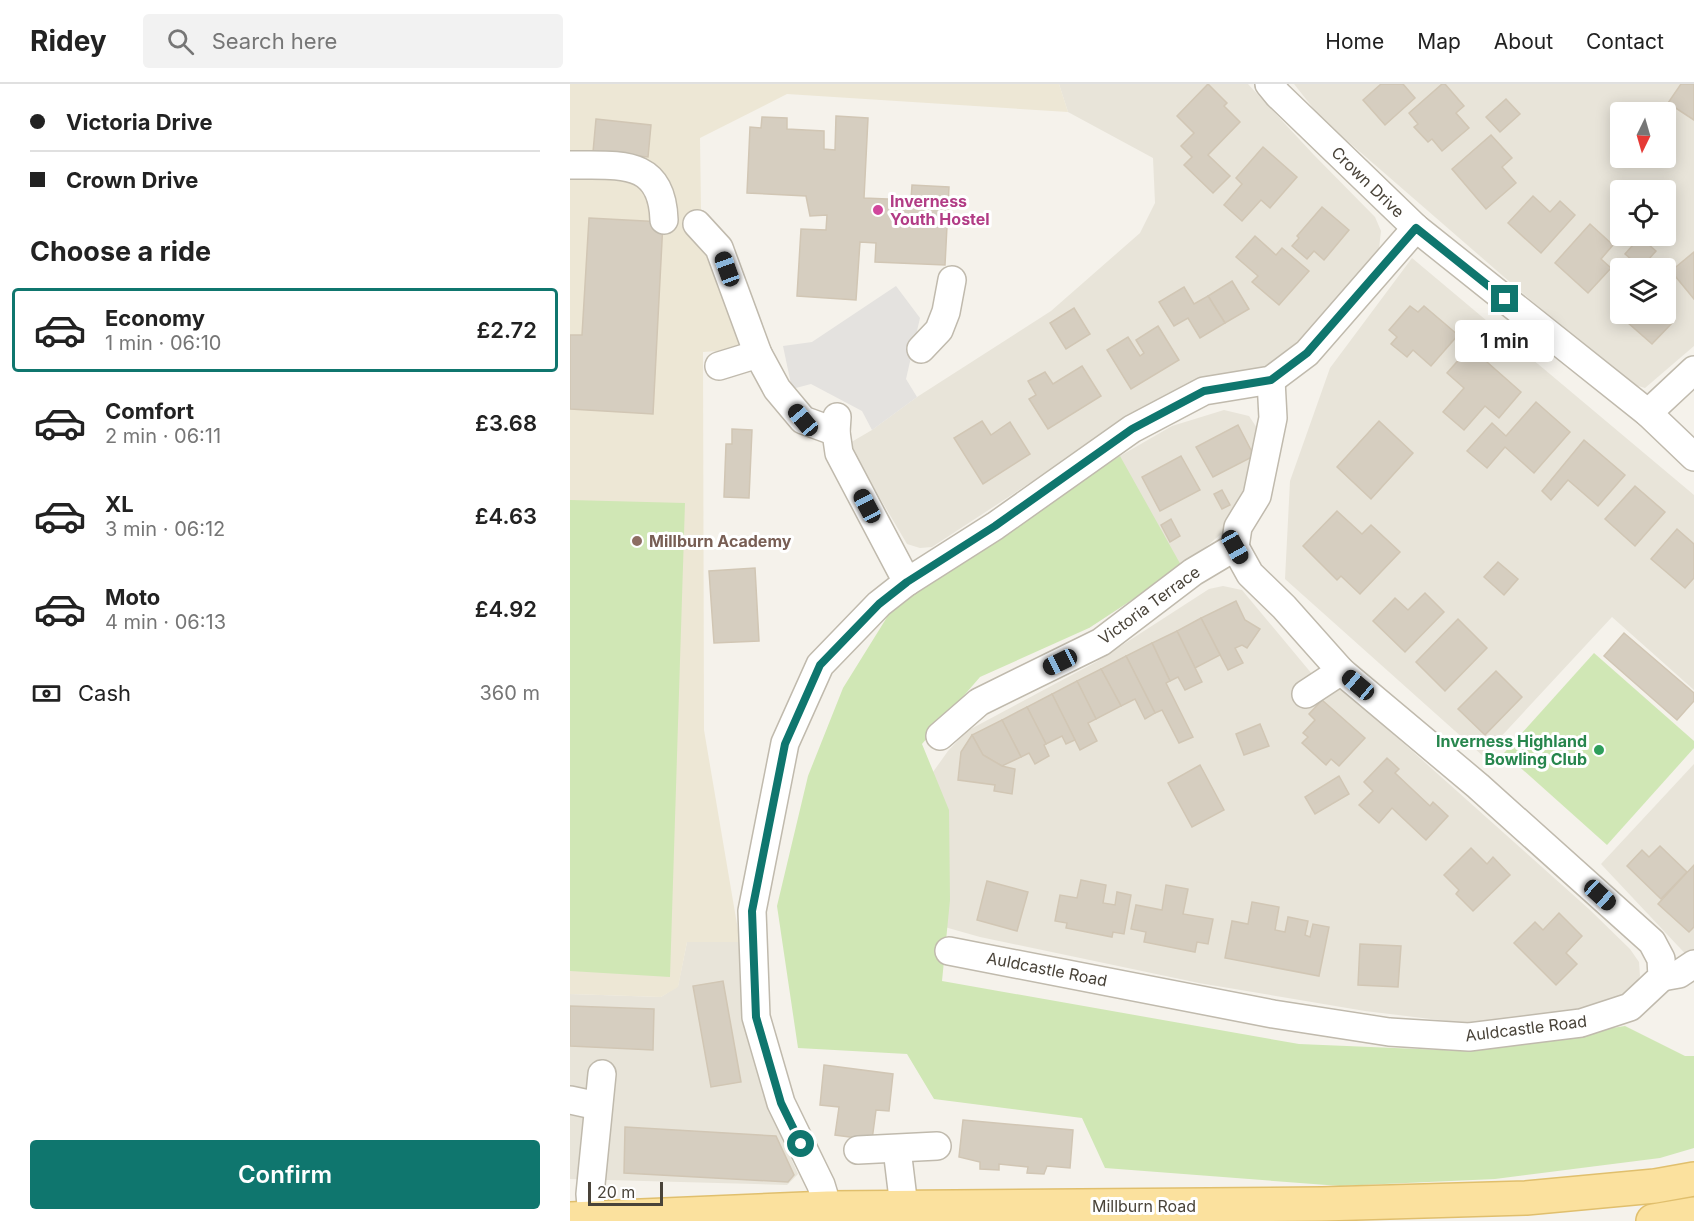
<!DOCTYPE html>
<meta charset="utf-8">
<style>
body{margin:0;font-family:Inter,sans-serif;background:#f2f2f2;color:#222;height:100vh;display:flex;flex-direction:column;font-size:22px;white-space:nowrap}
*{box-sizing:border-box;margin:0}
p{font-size:20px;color:#767676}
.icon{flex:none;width:33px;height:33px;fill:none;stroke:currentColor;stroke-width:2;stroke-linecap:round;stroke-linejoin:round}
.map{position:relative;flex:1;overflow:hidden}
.sheet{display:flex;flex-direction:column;background:#fff;width:570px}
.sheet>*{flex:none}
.hud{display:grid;align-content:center;height:132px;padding:0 30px;background:#fff}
.needle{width:39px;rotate:185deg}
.tools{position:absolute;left:1040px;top:18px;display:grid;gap:12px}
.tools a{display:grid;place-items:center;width:66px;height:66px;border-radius:6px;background:#fff;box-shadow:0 3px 15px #0003;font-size:30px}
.scale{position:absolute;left:18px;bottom:15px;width:75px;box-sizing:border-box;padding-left:6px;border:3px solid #494339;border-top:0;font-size:16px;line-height:21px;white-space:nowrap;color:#494339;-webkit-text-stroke:4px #fff;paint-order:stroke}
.end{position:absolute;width:27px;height:27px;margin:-14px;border:8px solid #0f766e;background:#fff;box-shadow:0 0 0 3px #fff}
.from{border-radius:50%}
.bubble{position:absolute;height:42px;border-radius:6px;background:#fff;box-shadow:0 3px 15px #0003;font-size:20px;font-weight:600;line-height:42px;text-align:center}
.car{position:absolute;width:18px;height:36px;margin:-18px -9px;border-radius:8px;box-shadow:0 0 4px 2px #0007;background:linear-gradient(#222 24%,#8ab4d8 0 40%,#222 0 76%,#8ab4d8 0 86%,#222 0)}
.hud b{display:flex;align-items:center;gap:21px;height:57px;font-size:22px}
.hud b+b{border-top:2px solid #e0e0e0}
.hud i{width:15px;height:15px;background:#222}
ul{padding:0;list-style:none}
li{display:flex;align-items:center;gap:18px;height:84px;margin:0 12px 9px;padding:0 18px;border:3px solid transparent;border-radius:6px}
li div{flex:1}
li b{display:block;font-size:22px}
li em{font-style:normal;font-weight:600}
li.current{border-color:#0f766e}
li>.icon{width:54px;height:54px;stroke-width:1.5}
h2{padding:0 30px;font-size:27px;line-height:72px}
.pay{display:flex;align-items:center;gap:15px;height:66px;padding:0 30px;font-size:22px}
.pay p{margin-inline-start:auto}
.cta{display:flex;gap:12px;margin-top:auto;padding:12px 30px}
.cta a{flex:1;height:69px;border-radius:6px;background:#0f766e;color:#fff;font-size:24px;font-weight:600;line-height:69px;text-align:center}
header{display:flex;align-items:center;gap:36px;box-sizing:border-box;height:84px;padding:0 30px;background:#fff;border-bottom:2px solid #e0e0e0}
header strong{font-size:28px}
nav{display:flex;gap:33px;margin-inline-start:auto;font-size:21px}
.search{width:420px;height:54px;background:#f2f2f2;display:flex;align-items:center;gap:15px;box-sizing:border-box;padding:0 21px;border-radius:6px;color:#767676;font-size:22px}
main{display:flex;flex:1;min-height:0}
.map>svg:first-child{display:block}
</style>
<header>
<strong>Ridey</strong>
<div class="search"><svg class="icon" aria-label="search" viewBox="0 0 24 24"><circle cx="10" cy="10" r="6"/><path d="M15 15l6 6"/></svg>Search here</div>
<nav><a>Home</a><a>Map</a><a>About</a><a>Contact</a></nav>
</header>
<main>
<section class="sheet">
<div class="hud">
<b><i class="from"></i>Victoria Drive</b>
<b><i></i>Crown Drive</b>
</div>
<h2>Choose a ride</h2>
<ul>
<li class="current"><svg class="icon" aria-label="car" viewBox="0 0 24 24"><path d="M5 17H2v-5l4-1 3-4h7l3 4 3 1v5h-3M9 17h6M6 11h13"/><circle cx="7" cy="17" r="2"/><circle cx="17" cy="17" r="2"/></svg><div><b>Economy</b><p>1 min · 06:10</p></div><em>£2.72</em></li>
<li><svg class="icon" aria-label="car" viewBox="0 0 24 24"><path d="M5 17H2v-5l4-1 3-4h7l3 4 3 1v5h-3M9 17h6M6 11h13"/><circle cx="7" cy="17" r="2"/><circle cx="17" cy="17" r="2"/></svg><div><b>Comfort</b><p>2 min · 06:11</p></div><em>£3.68</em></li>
<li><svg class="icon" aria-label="car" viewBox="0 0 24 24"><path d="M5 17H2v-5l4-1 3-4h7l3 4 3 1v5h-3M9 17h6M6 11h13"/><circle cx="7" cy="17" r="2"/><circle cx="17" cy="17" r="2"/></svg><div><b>XL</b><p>3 min · 06:12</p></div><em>£4.63</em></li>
<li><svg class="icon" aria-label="car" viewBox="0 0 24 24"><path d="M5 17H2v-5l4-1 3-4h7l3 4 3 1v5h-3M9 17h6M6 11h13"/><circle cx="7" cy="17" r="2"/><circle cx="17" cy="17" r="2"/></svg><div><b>Moto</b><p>4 min · 06:13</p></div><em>£4.92</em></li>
</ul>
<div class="pay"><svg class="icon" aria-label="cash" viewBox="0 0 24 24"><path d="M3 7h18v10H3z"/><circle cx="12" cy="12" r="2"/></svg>Cash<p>360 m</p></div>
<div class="cta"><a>Confirm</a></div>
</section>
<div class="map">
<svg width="1124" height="1137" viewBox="0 0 1124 1137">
<rect width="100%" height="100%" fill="#f5f2eb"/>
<g fill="#e8e4d9" fill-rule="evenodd">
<path d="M489,0h189l66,71 61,62 6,14 -2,18 -71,91 -32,21 -35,17 -95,29 -214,140 -12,1 -13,-4 -59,-100 24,-14 45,-33 134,-86 89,-78 15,-30 -2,-45 -85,-46z"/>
<path d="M724,0h400v262l-49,42 -20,-6 -304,-264zM1050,28h45v46h-45zM1050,106h45v46h-45zM1050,184h45v46h-45z"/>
<path d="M842,174l282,237v195l-82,-73 -129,139 -198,-177 5,-98 40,-113z"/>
<path d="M654,326l25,6 14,21 -17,76 -64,54 -93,61 -149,-57 180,-115 52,-30z"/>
<path d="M653,502l19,4 70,84 33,17 245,219 40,39 9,13 1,14 -9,16 -18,14 -90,16 -59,1 -99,-12 -166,-28 -219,-46 -60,-17 8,-141 20,-28 19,-20 129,-69 113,-73z"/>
<path d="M1124,680v199l-93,-99z"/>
<path d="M117,858h53l26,161 32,71 -11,11 -217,-6v-185l91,3 17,-11z"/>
</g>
<path fill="#ede7d5" d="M0,0h489l9,28 -281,-18 -87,44 1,71 45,140 -43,3 1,378 36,212h-53l-9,45 -17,10 -91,-3z"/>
<g fill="#d0e7b5">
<path d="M550,372l62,111 -93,61 -109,49 -58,67 27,66 1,90 -8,81 357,63 167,7 159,-25 60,30h9v92l-34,10 -165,21 -155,7 -235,-18 -23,-50 -148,-19 -27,-45 -109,-6 -21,-142 31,-130 35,-88 46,-74 51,-43z"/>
<path d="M0,416l115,3 -15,474 -100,-6z"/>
<path d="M1024,569l100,88v7l-87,97 -103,-92z"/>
</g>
<path fill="#e4e2df" d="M326,202l24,32 -14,61 11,18 -45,33 -10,-19 -51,-27 -19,5 -9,-43 29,-4z"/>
<g fill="#d6cec0" stroke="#d1c6b4" stroke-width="1.5">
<path d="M638,0l19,19 -3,3 16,16 -32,33 22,21 -17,17 -29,-28 8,-8 -11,-11 13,-13 -17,-17z"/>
<path d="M811,0h22l12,14 -30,27 -22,-25z"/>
<path d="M872,0h3l19,22 -8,7 13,15 -27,23 -10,-12 -4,3 -14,-15 4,-3 -9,-11z"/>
<path d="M1111,0h13v36l-26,-17z"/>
<path d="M936,15l14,15 -20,18 -14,-15z"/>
<path d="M266,32l32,2 -4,80 47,2 1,-15 37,2 -4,78 -70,-3 1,-19 -16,-1 -4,58 -59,-4 4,-67 25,1 1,-15 -17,1 -4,-20 -59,-3 3,-66 11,1 1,-11 25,1v11l37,2v18l11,1z"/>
<path d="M26,35l55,6 -3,32 -55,-5z"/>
<path d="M921,51l21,23 -10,9 14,16 -30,26 -34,-40z"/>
<path d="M693,63l34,30 -27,31 -9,-8 -19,21 -18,-16 18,-21 -6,-6z"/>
<path d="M963,112l17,16 10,-11 15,14 -34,38 -33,-30z"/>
<path d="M752,123l27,23 -25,30 -10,-9 -7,8 -15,-13 7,-8 -2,-2z"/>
<path d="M19,134l74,4 -10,192 -83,-5v-74h12z"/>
<path d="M1020,140l23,21 -12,14 10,9 -23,25 -33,-30z"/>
<path d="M685,152l21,19 6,-7 27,23 -30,34 -27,-23 6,-6 -22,-19z"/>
<path d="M1070,153l16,14 -15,17 -16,-14z"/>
<path d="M1124,168v47l-23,-28z"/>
<path d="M662,197l17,28 -24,14 -17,-27z"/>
<path d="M614,203l10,17 14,-8 17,27 -25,15 -12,-20 -14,8 -15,-24z"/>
<path d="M840,222l8,6 6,-6 34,29 -27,31 -18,-16 -6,7 -16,-13 6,-7 -8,-7z"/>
<path d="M504,224l16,26 -24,15 -16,-26z"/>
<path d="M1050,227v3h45v-3l10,9 -23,24 -34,-30z"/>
<path d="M588,242l21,34 -48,29 -24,-39 21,-13 12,19 4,-3 -8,-13z"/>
<path d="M900,263l51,45 -22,26 -14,-12 -21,24 -21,-18 21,-24 -17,-15z"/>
<path d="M512,282l19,30 -53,33 -19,-30 7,-4 -8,-14 17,-9 8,12z"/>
<path d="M966,318l34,30 -36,41 -29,-26 -18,21 -20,-17 25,-28 14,13z"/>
<path d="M412,337l9,14 19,-13 20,32 -47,30 -29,-46z"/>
<path d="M809,337l34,32 -42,46 -34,-32z"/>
<path d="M668,341l16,31 -41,21 -17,-30z"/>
<path d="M162,345l20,1 -3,68 -25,-1 2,-53h6z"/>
<path d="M1014,356l41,35 -27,31 -30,-26 -17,20 -9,-9z"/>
<path d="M611,372l19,34 -40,21 -18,-34z"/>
<path d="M1065,402l30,26 -30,34 -30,-27z"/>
<path d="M652,406l8,15 -8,4 -8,-15z"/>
<path d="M767,427l25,23 9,-9 29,27 -40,42 -19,-18 -4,4 -34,-34z"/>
<path d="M601,435l9,17 -10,6 -9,-17z"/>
<path d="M1107,445l17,15v34l-9,10 -34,-29z"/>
<path d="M928,478l20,17 -14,16 -20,-18z"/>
<path d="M185,484l4,73 -45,2 -5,-72z"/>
<path d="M855,509l19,19 -39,40 -32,-31 22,-23 13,12z"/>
<path d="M666,517l9,19 15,9 -13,19 -5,-3 -7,3 8,15 -15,7 -27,-52z"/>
<path d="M631,534l19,37 -25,13 -18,-37z"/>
<path d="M888,535l29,29 -42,43 -29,-29z"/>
<path d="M607,547l25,51 -17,8 -7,-13 -8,4 -18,-38z"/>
<path d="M1054,549l70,60v8l-17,19 -73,-64z"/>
<path d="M582,559l18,38 -4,2 27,54 -14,6 -17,-33 -7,3 -29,-57z"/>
<path d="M556,572l29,57 -10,6 -10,-20 -14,7 -20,-37z"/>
<path d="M531,585l20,37 -25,13 -19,-38z"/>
<path d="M926,587l26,26 -37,38 -27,-26z"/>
<path d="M507,597l19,38 -8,4 9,18 -17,9 -28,-56z"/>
<path d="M482,610l23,46 -9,4 -4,-8 -16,8 -19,-37z"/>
<path d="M752,616l43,38 -26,28 -8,-7 -5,6 -24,-22 6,-6 -5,-4 12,-13 -6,-6z"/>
<path d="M457,623l19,37 -2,1 5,11 -14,8 -6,-11 -8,4 -19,-37z"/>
<path d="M432,636l19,37 -19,9 -19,-11 -11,-20z"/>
<path d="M690,640l9,22 -25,9 -8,-21z"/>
<path d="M402,651l11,20 19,11 13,3 -3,25 -18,-3 1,-6 -37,-5 3,-28z"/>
<path d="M817,674l12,11 -4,4 35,33 3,-4 15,14 -22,24 -34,-32 -13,15 -20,-18 14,-14 -9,-9z"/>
<path d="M630,681l24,45 -32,17 -24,-44z"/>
<path d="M769,692l10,18 -34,20 -10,-17z"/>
<path d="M1090,762l27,26 -26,27 -34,-33 15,-16 7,7z"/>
<path d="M901,764l16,16 6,-7 17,18 -37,36 -17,-17 3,-4 -15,-15z"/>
<path d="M1124,781v62l-5,5 -31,-28z"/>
<path d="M511,796l25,5 -3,18 12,2 2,-13 14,3 -7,39 -11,-2 -1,5 -46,-9 1,-5 -12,-2 5,-26 17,3z"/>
<path d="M417,797l41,11 -11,39 -40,-11z"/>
<path d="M596,801l22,4 -5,25 30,5 -5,25 -11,-2 -2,10 -51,-10 2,-10 -15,-3 5,-24 26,5z"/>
<path d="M682,818l27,5 -4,23 10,2 3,-15 20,4 -3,14 5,2 3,-13 16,3 -10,49 -94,-18 7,-37 16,3z"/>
<path d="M989,829l23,23 -16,17 11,11 -21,21 -42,-42 21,-21 8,8z"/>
<path d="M790,860l41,2 -3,41 -40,-2z"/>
<path d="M153,897l18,101 -30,5 -18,-101z"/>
<path d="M0,922l84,3 -1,41 -83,-4z"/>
<path d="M254,981l69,9 -4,37 -13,-1 -4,30 -37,-5 4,-28 -19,-2z"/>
<path d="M393,1036l110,10 -3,38 -23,-2 -3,8 -17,-1 1,-6 -29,-3v6l-19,-1v-7l-21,-5z"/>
<path d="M55,1043l151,9 18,39 -6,7 -164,-9z"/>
</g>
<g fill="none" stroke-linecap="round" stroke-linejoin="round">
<defs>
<g id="minor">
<path d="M699,0l9,11 138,133 232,185 46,44"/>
<path d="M0,81c47,1 92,-8 94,55"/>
<path d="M127,140l22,24 39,106 19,35 26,31 33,12"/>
<path d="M351,265l18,-19 7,-18 6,-32"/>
<path d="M149,282l39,-12"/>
<path d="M1078,329l46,-43"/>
<path d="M267,333l-1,15 3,21 68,129"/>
<path d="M665,463l3,-20 19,-31 16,-78 -2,-38"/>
<path d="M736,610l35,-23"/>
<path d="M370,652l39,-34 122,-60 92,-70 42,-25"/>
<path d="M379,867l324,63 116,18 80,5 112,-14 49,-16 32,-30 -1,-18 -9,-17 -174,-156 -137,-115 -57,-64 -34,-33 -15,-27"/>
<path d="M1092,893l17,-3 15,-10"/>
<path d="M0,1016l28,6"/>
<path d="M327,1065l7,58"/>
<path d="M288,1066l79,-4"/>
<path d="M258,1124l-7,-23 -40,-82 -25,-86 -4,-106 33,-168 35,-78 59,-61 28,-22 88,-56 137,-97 72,-38 67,-11 36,-27 109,-125"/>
<path d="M22,1134l-2,-24 12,-120"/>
</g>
<g id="major">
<path d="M0,1135l258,-11 494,-4 204,-6 129,-12 39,-7"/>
<path d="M1083,1137l41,-7"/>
</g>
</defs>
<use href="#minor" stroke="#c0baad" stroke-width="30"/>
<use href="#major" stroke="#e0bf6d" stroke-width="36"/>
<use href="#minor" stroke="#fff" stroke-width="27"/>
<use href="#major" stroke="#fbe19e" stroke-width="33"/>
</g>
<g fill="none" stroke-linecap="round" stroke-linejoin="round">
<path stroke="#0f766e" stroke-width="8" d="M231,1060l-20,-41 -25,-86 -4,-106 33,-167 35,-79 59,-61 28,-22 88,-56 137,-97 72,-38 67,-11 36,-27 109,-125 89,71"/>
</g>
<circle fill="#d1479c" stroke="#fff" stroke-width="2" cx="308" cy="126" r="6"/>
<circle fill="#8d6e63" stroke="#fff" stroke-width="2" cx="67" cy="457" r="6"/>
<circle fill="#2e9e5b" stroke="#fff" stroke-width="2" cx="1029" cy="666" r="6"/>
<g text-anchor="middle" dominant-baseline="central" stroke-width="6" stroke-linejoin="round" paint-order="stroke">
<g font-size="16" fill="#494339" stroke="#fff">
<text transform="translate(798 98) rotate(44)">Crown Drive</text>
<text transform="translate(579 521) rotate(-36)">Victoria Terrace</text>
<text transform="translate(477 885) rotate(11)">Auldcastle Road</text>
<text transform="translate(956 944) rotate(-7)">Auldcastle Road</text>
<text x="574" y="1122">Millburn Road</text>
</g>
<g font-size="16" font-weight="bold" fill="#b23c85" stroke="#fff" text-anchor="start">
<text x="320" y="117">Inverness<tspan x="320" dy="18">Youth Hostel</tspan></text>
</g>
<g font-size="16" font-weight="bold" fill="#785e54" stroke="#fff" text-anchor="start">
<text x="79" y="457">Millburn Academy</text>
</g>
<g font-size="16" font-weight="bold" fill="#27864d" stroke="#fff" text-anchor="end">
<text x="1017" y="657">Inverness Highland<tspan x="1017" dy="18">Bowling Club</tspan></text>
</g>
</g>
</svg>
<div class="tools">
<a><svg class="needle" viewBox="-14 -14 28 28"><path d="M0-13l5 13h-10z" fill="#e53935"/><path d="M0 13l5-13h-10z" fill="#767676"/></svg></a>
<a><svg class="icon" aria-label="locate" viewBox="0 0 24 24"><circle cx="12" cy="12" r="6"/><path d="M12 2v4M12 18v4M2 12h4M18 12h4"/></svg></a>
<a><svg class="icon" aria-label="layers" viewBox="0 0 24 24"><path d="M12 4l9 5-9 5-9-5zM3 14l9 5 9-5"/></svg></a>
</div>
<div class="scale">20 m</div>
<i class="end from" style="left:231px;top:1060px"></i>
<i class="end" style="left:935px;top:215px"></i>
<div class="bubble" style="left:885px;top:236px;width:99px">1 min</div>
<i class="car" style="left:157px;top:185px;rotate:340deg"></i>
<i class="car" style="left:233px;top:336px;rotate:320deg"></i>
<i class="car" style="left:297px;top:422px;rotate:332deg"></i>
<i class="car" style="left:665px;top:463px;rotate:151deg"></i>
<i class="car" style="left:490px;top:578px;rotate:244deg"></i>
<i class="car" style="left:788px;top:601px;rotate:310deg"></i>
<i class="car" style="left:1030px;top:811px;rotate:132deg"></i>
</div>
</main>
